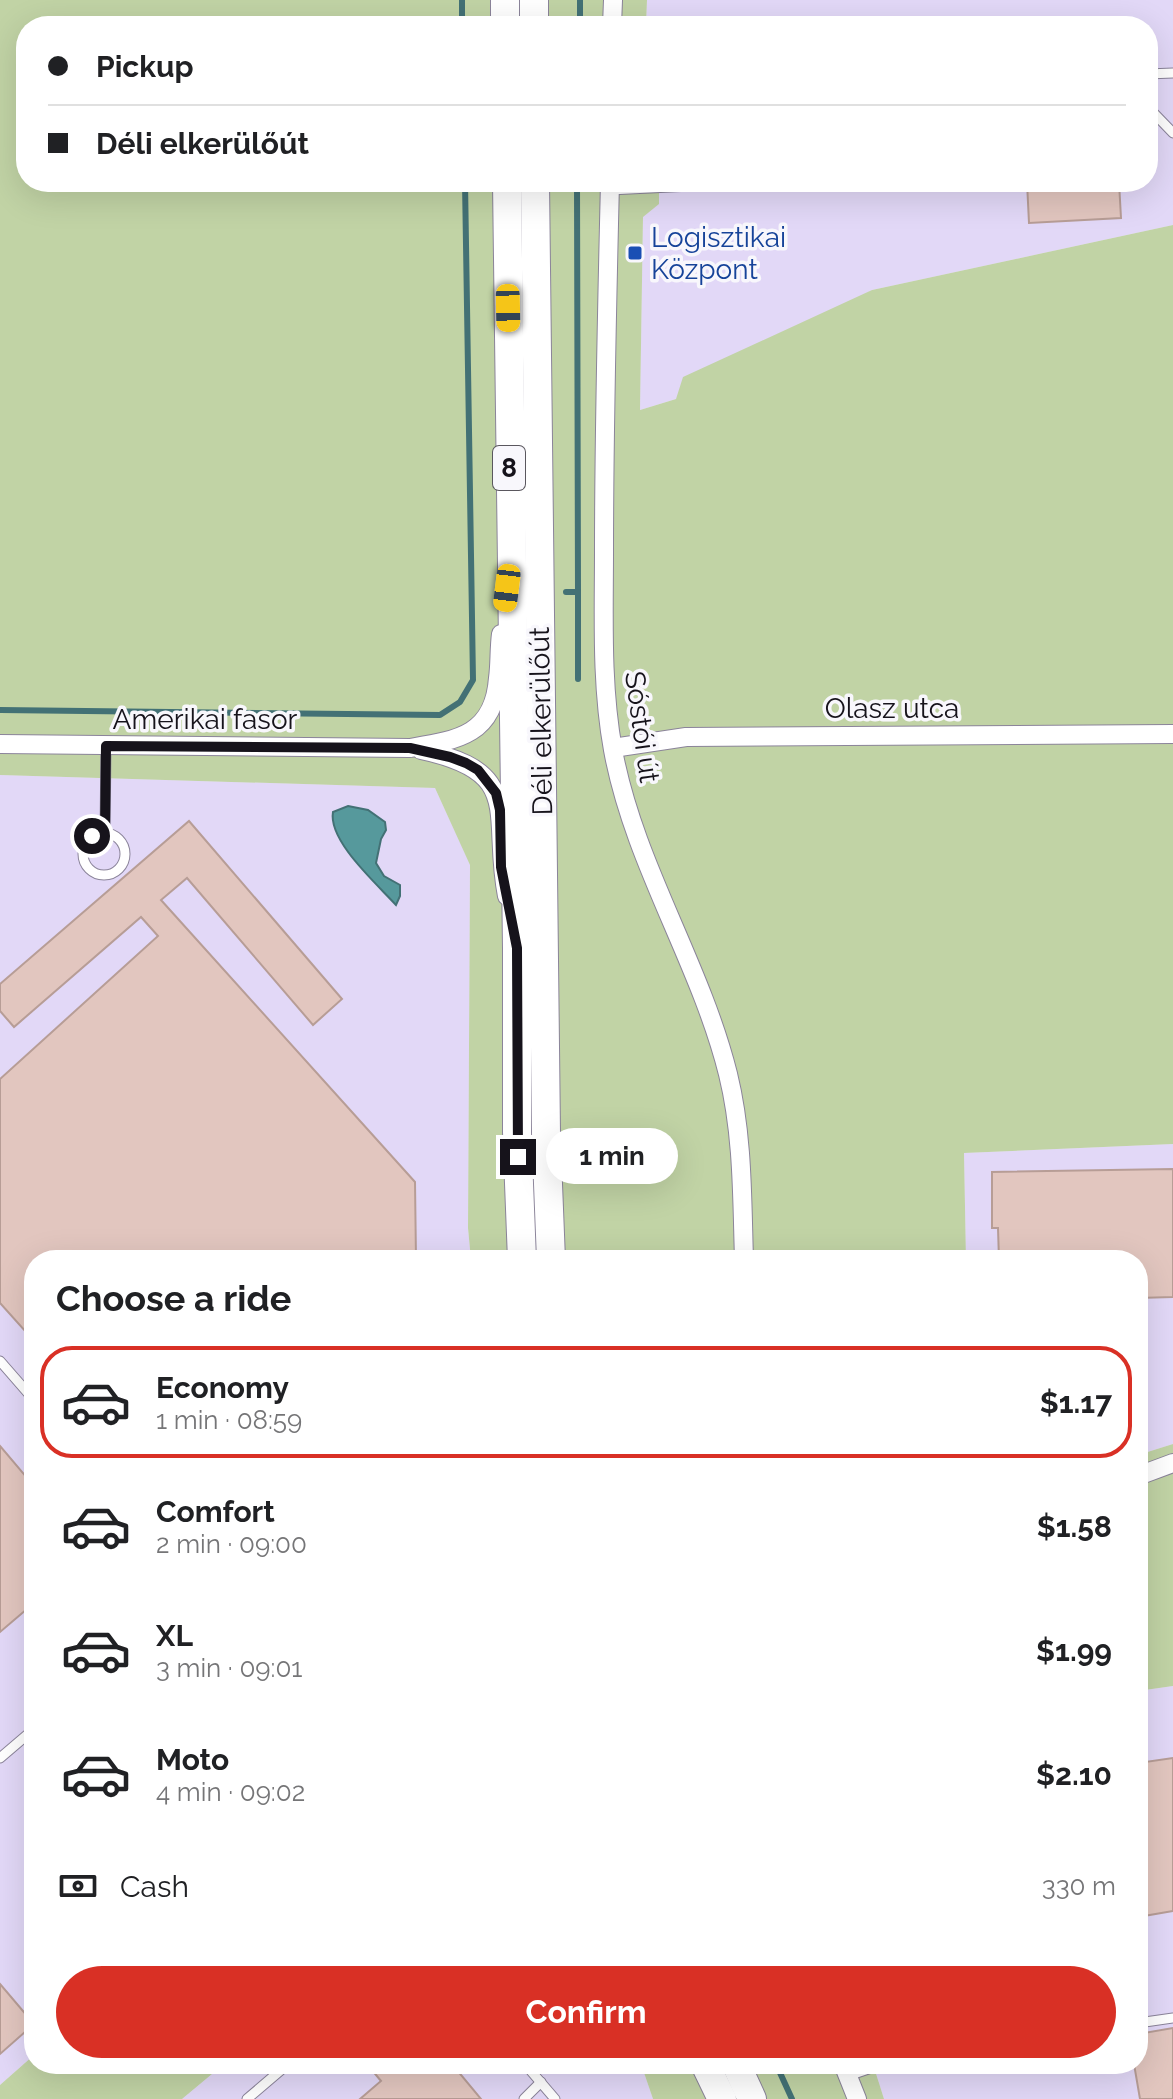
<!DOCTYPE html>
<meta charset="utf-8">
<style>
body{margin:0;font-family:Raleway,sans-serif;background:#f6f6f6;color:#202124;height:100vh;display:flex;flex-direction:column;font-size:30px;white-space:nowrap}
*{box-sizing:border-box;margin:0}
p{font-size:26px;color:#757577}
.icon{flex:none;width:44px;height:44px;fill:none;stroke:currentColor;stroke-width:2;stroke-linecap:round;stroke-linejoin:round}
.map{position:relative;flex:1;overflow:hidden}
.side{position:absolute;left:24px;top:1250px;width:1124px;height:824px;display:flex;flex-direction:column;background:#fff;border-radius:32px;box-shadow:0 8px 32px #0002}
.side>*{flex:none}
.guide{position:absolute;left:16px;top:16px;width:1142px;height:176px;border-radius:32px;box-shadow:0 8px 32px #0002;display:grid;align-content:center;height:176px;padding:0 32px;background:#fff}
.end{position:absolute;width:36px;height:36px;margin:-18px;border:10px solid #16131b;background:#fff;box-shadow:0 0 0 4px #fff}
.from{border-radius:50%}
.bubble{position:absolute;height:56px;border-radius:28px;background:#fff;box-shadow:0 8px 32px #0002;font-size:26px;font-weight:700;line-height:56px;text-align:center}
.car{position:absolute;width:24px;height:48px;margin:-24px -12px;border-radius:10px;box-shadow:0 0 6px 2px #0007;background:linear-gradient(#f5c518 24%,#345 0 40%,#f5c518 0 76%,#345 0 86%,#f5c518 0)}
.guide b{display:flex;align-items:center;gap:28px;height:76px;font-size:30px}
.guide b+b{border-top:2px solid #e0e0e0}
.guide i{width:20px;height:20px;background:#202124}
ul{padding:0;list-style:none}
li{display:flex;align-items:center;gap:24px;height:112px;margin:0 16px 12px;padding:0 16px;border:4px solid transparent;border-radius:32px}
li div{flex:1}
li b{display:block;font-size:30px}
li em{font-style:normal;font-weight:700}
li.selected{border-color:#d93025}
li>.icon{width:72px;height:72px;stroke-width:1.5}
h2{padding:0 32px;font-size:36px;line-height:96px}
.pay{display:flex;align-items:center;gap:20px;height:88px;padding:0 32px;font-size:30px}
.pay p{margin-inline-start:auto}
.primary-button{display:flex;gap:16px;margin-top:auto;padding:16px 32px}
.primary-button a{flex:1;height:92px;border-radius:48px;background:#d93025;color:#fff;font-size:32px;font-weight:700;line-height:92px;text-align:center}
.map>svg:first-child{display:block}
</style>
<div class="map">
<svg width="1173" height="2099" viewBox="0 0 1173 2099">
<rect width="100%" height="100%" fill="#eee6fe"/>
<g fill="#e2d8f7">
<path d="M647,0h526v225l-301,65 -196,109 -36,11 3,-194 15,-12 1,-22h489v-156h-502z"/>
<path d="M0,775l435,13 35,76 -2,364 3,32h-437v795l-34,30z"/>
<path d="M1173,1144v300l-35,11v-195h-172l-2,-107z"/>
<path d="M1173,1686v413h-289l-11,-35h265v-373z"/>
<path d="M224,2064h327l3,4 6,-4h81l12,35h-471z"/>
</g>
<g fill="#c1d3a5">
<path d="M0,0h647l-1,26h-620v156h633v22l-16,13 -3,193 36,-11 7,-22 189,-87 301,-65v919l-209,9 2,107h-495l-3,-32 2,-363 -35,-77 -435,-13z"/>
<path d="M1173,1444v242l-35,5v-236z"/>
<path d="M34,2055v9h190l-42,35h-182v-14z"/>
<path d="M641,2064h232l11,35h-231z"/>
</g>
<path fill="#56999c" stroke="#437175" stroke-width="2" d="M348,806l20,4 17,12 1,8 -5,9 -5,24 8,13 16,9v11l-4,9c-19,-21 -68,-64 -63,-93z"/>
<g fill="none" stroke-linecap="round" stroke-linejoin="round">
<g stroke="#437175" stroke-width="6">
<path d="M462,0v26"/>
<path d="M580,26v-26"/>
<path d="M566,592h12l-1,-410"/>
<path d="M578,592v87"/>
<path d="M0,710l440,5 20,-13 13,-22 -8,-498"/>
<path d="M776,2064l16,35"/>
</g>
</g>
<g fill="#e2c6bf" stroke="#b79d96" stroke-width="2">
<path d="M1027,182h92l2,36 -92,5z"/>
<path d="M189,821l153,178 -29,26 -126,-147 -26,22 254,282 1,78h-382v81l-34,-38v-224l158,-143 -17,-19 -127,110 -14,-16v-27z"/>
<path d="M1173,1169v128l-35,1v-38h-139l-1,-32h-6v-56z"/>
<path d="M0,1446l34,40v117l-34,29z"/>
<path d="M1173,1758v153l-35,6v-154z"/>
<path d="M0,1984l34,40 -34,30z"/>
<path d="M1173,2028v71h-33l-6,-35h4v-30z"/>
<path d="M367,2064h85l29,35h-121l21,-18z"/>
</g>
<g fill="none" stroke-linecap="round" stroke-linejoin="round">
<defs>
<g id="service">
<path d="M1148,74l25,-1"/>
<path d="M1148,107l25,26"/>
<path d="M609,190l82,-4 8,-4"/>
<path d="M105,832l1,-86"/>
<circle cx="104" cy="854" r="21"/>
<path d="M0,1361l34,39"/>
<path d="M0,1758l34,-29"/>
<path d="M1138,2023l35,-5"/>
<path d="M525,2064l30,35"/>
<path d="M848,2076l35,-12"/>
<path d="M247,2099l41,-35"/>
<path d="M524,2099l17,-17"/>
</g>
<g id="minor">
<path d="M612,26l1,-26"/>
<path d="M610,182c-3,123 -6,246 -6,369 0,66 -3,133 9,199 21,114 87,212 115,324 15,61 14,123 16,186"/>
<path d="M0,744l410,4c48,-8 84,-13 88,-70 2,-14 1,-29 3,-44"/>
<path d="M613,748l73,-11 487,-3"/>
<path d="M421,750c105,22 70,64 86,146"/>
<path d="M1138,1476l35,-13"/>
<path d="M843,2064l14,35"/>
</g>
<g id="primary">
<path d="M505,0v26"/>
<path d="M534,0v26"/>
<path d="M507,182l10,766v184l5,128"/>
<path d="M535,182l11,951 5,127"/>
<path d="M705,2064l17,35"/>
<path d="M736,2064l16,35"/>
</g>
</defs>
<use href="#service" stroke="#8b849a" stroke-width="11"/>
<use href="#minor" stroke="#8b849a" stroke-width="20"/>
<use href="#primary" stroke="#8b849a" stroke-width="30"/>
<use href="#service" stroke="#fff" stroke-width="9"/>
<use href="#minor" stroke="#fff" stroke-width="18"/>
<use href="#primary" stroke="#fff" stroke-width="28"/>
</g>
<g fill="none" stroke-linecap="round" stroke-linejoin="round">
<path stroke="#16131b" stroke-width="10" d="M92,836l13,-4 1,-86 304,2 40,9 16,6 12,7 18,23 4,17 1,57 16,81 1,209"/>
</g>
<rect fill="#1a4fb4" stroke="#f8f7fc" stroke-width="3" x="627" y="245" width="16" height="16" rx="4"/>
<g text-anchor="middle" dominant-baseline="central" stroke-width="7" stroke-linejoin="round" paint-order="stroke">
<rect fill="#f8f7fc" stroke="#5a575e" stroke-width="2" x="493" y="446" width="32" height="44" rx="6"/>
<g font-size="26" font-weight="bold" fill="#16131b">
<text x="509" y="468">8</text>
</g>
<g font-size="28" fill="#164399" stroke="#f8f7fc" text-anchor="start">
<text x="651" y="237">Logisztikai<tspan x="651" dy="32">Központ</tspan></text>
</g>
<g font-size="28" fill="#16131b" stroke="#f8f7fc">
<text x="892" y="708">Olasz utca</text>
<text x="205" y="719">Amerikai fasor</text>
<text transform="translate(541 721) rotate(-91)">Déli elkerülőút</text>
<text transform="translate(642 727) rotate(82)">Sóstói út</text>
</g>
</g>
</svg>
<i class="end from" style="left:92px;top:836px"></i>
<i class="end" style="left:518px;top:1157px"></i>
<div class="bubble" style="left:546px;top:1128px;width:132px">1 min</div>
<i class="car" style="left:508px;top:308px;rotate:179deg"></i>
<i class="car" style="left:507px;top:588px;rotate:187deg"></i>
<div class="guide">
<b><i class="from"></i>Pickup</b>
<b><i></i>Déli elkerülőút</b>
</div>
<section class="side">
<h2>Choose a ride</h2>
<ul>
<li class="selected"><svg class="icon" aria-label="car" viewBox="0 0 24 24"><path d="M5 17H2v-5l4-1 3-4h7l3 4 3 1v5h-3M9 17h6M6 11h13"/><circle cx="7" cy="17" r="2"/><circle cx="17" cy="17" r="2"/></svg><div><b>Economy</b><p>1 min · 08:59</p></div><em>$1.17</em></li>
<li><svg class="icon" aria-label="car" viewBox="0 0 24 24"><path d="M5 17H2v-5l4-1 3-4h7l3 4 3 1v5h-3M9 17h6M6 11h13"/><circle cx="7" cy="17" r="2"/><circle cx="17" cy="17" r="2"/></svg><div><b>Comfort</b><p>2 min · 09:00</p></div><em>$1.58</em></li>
<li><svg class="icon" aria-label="car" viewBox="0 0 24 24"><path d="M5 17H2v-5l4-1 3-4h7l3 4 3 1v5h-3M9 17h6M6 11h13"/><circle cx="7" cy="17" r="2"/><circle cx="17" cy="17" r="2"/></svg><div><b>XL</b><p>3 min · 09:01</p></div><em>$1.99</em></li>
<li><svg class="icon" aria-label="car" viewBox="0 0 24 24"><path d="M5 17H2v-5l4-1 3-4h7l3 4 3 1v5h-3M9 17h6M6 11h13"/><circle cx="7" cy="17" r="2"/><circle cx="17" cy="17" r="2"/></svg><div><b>Moto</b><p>4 min · 09:02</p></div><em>$2.10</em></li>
</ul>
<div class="pay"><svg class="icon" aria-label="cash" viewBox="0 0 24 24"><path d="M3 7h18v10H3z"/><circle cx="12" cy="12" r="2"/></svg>Cash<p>330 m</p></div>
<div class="primary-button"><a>Confirm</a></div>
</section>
</div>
